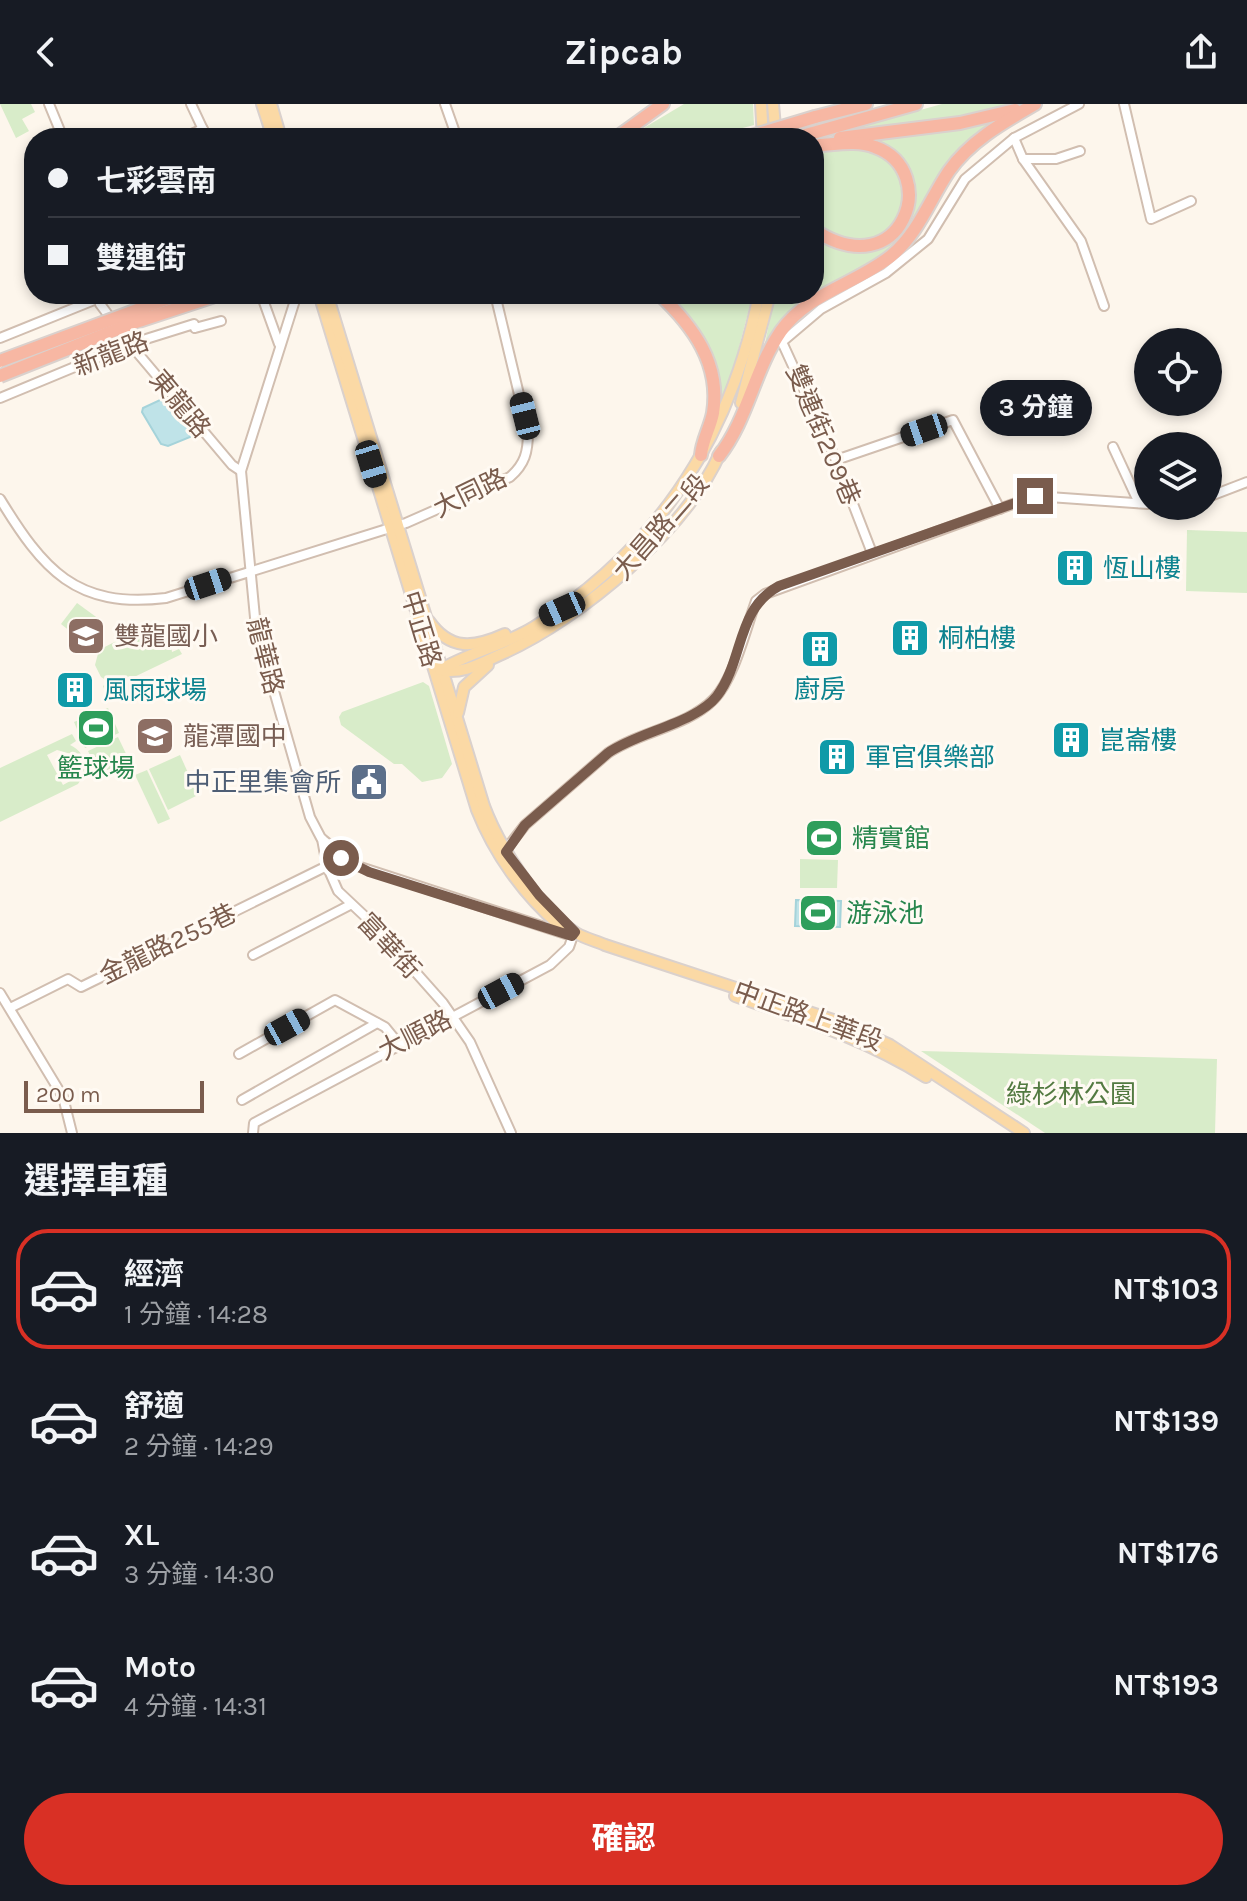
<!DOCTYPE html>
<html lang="zh-TW">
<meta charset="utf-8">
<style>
body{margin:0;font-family:Karla,"Noto Sans TC",sans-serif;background:#20242c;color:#f1f3f6;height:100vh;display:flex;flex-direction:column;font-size:30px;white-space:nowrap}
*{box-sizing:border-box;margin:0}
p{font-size:26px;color:#9ea1a6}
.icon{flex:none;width:44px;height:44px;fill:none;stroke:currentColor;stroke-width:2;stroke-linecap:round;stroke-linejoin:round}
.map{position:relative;height:1029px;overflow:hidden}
.side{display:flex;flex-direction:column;background:#171b24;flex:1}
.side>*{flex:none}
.guide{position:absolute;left:24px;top:24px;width:800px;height:176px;border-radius:32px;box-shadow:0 4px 12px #0003;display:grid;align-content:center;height:176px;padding:0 24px;background:#171b24}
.tools{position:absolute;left:1134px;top:224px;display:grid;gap:16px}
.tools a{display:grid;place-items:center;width:88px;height:88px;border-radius:50%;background:#171b24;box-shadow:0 4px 12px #0003;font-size:40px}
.scale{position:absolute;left:24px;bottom:20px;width:180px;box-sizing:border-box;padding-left:8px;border:4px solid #7a5c4d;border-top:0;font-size:22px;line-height:28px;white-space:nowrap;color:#7a5c4d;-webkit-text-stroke:6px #fffaf3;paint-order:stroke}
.end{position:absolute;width:36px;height:36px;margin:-18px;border:10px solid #7a5c4d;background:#fff;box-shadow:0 0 0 4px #fff}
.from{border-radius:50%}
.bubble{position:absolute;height:56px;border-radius:28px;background:#171b24;box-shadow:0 4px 12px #0003;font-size:26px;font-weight:700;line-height:56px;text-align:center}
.car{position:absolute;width:24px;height:48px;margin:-24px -12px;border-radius:10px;box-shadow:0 0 6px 2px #0007;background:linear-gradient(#222 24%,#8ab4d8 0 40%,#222 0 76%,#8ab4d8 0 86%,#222 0)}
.guide b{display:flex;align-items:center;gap:28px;height:76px;font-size:30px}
.guide b+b{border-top:2px solid #363941}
.guide i{width:20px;height:20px;background:#f1f3f6}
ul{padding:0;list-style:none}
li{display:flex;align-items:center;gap:24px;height:120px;margin:0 16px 12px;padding:0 8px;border:4px solid transparent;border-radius:32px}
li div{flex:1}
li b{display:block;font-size:30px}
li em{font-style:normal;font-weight:700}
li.on{border-color:#d93025}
li>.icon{width:72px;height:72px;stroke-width:1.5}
h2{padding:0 24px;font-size:36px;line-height:96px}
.primary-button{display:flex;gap:16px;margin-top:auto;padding:16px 24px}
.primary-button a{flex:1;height:92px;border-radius:48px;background:#d93025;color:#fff;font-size:32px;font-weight:700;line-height:92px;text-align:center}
header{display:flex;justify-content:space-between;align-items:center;height:104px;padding:0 24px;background:#171b24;font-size:36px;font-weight:700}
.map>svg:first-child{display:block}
</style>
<header><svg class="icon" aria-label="back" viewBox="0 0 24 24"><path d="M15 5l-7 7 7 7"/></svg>Zipcab<svg class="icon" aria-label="share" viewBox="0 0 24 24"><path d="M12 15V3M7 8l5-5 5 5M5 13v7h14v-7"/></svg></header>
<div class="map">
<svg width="1247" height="1029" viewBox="0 0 1247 1029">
<rect width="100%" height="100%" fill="#fdf6ec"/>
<g fill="#d8ecc9" fill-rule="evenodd">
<path d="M0,0h31l4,8 -13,7 7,12 -13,7z"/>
<path d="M684,0h69l1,21 -49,13h-78z"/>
<path d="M942,0h71l-71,17 -90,8z"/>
<path d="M1003,14l-62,57 -26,47 -21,27 -82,47 -46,56 -2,-4 11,-54h39v-58c48,33 105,8 98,-53l-47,-44z"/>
<path d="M856,43c94,20 33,138 -42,76v-70z"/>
<path d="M666,190h87l-27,103 -11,25c8,-61 -6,-85 -49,-128z"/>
<path d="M1187,426l60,2v61l-61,-2z"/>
<path d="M77,499l26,19 -17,22 -25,-20z"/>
<path d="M149,520l20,8 3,20 7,-3 3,5 -77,37 -2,-5 6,-4 -8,-5 -6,-12 4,-15z"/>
<path d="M423,578l6,4 23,78 -10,14 -20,4 -20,-18h-8l-53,-39 -2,-8 3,-5z"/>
<path d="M108,604l11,25 -34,15 -11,-26z"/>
<path d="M72,630l4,7 -6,4c17,8 19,24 8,39l-78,38v-54zM57,646l14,4 6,14 -5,12 -9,5 -16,-30z"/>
<path d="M118,633l11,23 -30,14 -11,-23z"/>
<path d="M180,651l18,40 -30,15 -19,-41z"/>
<path d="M147,666l23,49 -12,5 -23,-49z"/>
<path d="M800,755l38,1 -1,28h-37z"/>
<path d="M921,947l296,8 -2,74h-170z"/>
</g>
<g fill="#bfe3e8" stroke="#a5d3da" stroke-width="2">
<path d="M160,296l19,5 8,17 11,9 -3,4 -27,11 -7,-2 -19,-32 1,-4z"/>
<path d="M796,796l45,1 -1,26 -45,-1z"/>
</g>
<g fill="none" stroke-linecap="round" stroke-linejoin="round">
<defs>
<g id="minor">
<path d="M49,0l14,34"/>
<path d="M191,0l16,34"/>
<path d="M445,0l12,34"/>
<path d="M1079,0l-65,34 9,21 58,82 23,65"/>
<path d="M1124,0l27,115 40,-18"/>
<path d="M182,34l21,-9"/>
<path d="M1023,55h33l24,-8"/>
<path d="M97,190l3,10 30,40 102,121 9,6"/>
<path d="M261,190l18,50"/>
<path d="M297,190l-56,177 15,157 54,189 11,21 33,27 218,71"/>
<path d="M0,234l109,-44"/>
<path d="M0,294l130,-54 64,-20 1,4 26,-7"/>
<path d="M1113,343l26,56"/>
<path d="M836,356l117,-40 47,89"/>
<path d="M1208,393l39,-15"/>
<path d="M0,395c43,70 75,110 166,99l240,-75 104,-46c15,-13 18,-25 18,-45l-33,-138"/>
<path d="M1170,402h4"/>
<path d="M872,449l-36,-93 -54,-118 39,-33 65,-36 42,-34 37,-60 49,-41"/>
<path d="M322,735l5,27 11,25 34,32 71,80 27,39 41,91"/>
<path d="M503,749l22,-28 83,-72c32,-22 79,-26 106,-54 20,-20 32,-71 42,-98l9,-7 270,-98 113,8"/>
<path d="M253,851l97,-50"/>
<path d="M0,889l63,104 9,36"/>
<path d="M10,904l58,-29 13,8 246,-121"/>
<path d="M239,950l96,-54 50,27 13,16"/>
<path d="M242,996l135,-77"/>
<path d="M253,1029l1,-10 296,-158 19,-18 5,-14"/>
</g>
<g id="major">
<path d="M262,0l11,34"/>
<path d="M271,0l10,34"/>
<path d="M761,0l2,34"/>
<path d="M773,0l3,34"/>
<path d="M319,190l158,516c17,43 46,84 82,115"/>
<path d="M327,190l157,512c15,40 55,103 92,127 8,5 20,8 29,12l234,77 51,23 134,88"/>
<path d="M741,299l29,-109"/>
<path d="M429,517c21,30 45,27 76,13"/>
<path d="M440,566c24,5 43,-8 64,-17 77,-35 183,-123 217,-202"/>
<path d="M440,566c30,-18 65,-25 94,-43 124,-78 197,-191 225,-333"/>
<path d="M458,609l6,-26 24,-22"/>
<path d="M735,892c67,23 131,43 191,81"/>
</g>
<g id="highway">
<path d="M815,13l51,-13"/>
<path d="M616,34l47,-34"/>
<path d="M795,34l121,-34"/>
<path d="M840,34l120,-15 55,-13"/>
<path d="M814,126c89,58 128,-59 61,-83 -17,-7 -38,-3 -55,-2"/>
<path d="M659,190c34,32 62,70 54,119 -3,15 -11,28 -12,42"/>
<path d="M719,352c29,-37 35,-86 62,-125 27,-38 75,-47 110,-75 27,-22 39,-57 58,-85 21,-30 55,-49 86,-67"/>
</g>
</defs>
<use href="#minor" stroke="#d1beb0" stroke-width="12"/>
<use href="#major" stroke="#dad1cd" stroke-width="14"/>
<use href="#highway" stroke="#dad1cd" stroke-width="16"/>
<use href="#minor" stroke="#fff" stroke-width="8"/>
<use href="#major" stroke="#fbd9a5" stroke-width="10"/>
<use href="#highway" stroke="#f7b7a3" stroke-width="12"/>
<defs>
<g id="highway-bridge">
<path d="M745,34l70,-21"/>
<path d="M0,257l180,-67"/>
<path d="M0,272l136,-54 85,-28"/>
</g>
</defs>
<use href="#highway-bridge" stroke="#dad1cd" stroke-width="16" stroke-linecap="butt"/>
<use href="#highway-bridge" stroke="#f7b7a3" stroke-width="12"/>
</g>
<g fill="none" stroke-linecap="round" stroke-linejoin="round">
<path stroke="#7a5c4d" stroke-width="10" d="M341,754l28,14 203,64 3,-4 -36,-37 -33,-43 19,-27 83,-72c30,-21 88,-30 109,-57 27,-36 19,-87 62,-110l256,-90"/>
</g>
<defs>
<symbol id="building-square" viewBox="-11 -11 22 22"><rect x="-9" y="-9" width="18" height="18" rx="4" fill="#0f9aa8" stroke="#fffaf3"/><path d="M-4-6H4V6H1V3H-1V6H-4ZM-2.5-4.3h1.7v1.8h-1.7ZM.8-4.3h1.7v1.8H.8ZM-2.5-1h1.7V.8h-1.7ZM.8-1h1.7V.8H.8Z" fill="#fff"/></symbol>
<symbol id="school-square" viewBox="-11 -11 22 22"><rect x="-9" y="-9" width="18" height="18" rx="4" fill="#8d6e63" stroke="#fffaf3"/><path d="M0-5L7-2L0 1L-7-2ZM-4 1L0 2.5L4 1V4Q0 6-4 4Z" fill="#fff"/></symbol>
<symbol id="stadium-square" viewBox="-11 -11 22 22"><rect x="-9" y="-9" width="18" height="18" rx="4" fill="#2e9e5b" stroke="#fffaf3"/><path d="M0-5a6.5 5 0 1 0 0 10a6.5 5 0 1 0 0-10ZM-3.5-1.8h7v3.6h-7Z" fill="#fff"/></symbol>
<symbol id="civic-square" viewBox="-11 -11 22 22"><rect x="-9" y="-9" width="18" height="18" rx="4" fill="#5c6f8a" stroke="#fffaf3"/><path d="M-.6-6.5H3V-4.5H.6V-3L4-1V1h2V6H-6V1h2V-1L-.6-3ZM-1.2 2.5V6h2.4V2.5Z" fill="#fff"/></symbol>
</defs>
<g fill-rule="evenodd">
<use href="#building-square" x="1053" y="442" width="44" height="44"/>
<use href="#school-square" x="64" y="510" width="44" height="44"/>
<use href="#building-square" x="888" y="512" width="44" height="44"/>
<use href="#building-square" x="798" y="523" width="44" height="44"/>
<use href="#building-square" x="53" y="564" width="44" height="44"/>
<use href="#stadium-square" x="74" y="602" width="44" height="44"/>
<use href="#school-square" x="133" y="610" width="44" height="44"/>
<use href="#building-square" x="1049" y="614" width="44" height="44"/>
<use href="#building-square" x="815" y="631" width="44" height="44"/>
<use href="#civic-square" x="347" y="656" width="44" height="44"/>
<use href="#stadium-square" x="802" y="712" width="44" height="44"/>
<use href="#stadium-square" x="796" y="787" width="44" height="44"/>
</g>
<g text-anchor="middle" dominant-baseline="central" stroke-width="6" stroke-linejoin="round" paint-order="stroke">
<g font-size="26" fill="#7a5c4d" stroke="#fffaf3">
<text transform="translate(111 250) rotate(-21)">新龍路</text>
<text transform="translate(180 300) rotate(50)">東龍路</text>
<text transform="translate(823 331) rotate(67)">雙連街209巷</text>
<text transform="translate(470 389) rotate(-26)">大同路</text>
<text transform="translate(661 423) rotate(-49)">大昌路二段</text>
<text transform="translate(421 525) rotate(73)">中正路</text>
<text transform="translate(265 552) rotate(76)">龍華路</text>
<text transform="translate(168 840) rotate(-26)">金龍路255巷</text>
<text transform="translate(389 842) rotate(47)">富華街</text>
<text transform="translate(808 912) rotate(20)">中正路上華段</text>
<text transform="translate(415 931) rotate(-27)">大順路</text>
</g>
<g font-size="26" fill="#0d838f" stroke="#fffaf3" text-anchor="start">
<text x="1103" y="464">恆山樓</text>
<text x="938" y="534">桐柏樓</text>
<text x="820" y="585" text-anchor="middle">廚房</text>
<text x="103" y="586">風雨球場</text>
<text x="1099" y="636">崑崙樓</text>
<text x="865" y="653">軍官俱樂部</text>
</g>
<g font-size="26" fill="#785e54" stroke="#fffaf3" text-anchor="start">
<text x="114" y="532">雙龍國小</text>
<text x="183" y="632">龍潭國中</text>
</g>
<g font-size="26" fill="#27864d" stroke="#fffaf3" text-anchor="start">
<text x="96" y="664" text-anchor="middle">籃球場</text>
<text x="852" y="734">精實館</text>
<text x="846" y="809">游泳池</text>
</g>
<g font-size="26" fill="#4e5e75" stroke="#fffaf3" text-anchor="end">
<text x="341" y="678">中正里集會所</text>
</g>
<g font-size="26" fill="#537a41" stroke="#fffaf3">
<text x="1071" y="990">綠杉林公園</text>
</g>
</g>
</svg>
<div class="tools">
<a><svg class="icon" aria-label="locate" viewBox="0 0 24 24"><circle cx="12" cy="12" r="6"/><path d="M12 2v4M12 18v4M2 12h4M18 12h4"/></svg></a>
<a><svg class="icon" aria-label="layers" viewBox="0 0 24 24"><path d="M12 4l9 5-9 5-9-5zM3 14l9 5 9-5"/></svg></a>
</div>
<div class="scale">200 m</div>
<i class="end from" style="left:341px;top:754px"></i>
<i class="end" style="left:1035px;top:392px"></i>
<div class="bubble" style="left:980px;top:276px;width:112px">3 分鐘</div>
<i class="car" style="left:525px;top:312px;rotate:346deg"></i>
<i class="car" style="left:924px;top:326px;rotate:251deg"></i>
<i class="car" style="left:371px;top:360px;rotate:163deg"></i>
<i class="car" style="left:208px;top:480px;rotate:72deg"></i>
<i class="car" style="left:562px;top:505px;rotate:246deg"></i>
<i class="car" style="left:501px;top:887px;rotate:62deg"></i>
<i class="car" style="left:287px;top:923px;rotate:61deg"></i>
<div class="guide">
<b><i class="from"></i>七彩雲南</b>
<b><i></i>雙連街</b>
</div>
</div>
<section class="side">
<h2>選擇車種</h2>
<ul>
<li class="on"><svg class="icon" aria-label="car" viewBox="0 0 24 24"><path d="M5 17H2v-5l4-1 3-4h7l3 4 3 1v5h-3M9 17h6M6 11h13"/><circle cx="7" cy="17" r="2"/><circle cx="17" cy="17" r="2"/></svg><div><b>經濟</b><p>1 分鐘 · 14:28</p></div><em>NT$103</em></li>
<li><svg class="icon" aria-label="car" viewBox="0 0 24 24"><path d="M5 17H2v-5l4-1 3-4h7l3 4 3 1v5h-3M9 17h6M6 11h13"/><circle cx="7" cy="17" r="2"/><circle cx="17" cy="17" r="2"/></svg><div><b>舒適</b><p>2 分鐘 · 14:29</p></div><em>NT$139</em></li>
<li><svg class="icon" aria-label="car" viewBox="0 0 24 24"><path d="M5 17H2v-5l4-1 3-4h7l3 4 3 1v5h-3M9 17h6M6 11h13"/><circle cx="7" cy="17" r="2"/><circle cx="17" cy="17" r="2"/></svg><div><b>XL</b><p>3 分鐘 · 14:30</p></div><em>NT$176</em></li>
<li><svg class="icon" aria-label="car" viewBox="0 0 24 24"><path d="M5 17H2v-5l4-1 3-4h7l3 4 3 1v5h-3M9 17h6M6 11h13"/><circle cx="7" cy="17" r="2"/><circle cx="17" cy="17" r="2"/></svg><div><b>Moto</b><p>4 分鐘 · 14:31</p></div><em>NT$193</em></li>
</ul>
<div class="primary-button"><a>確認</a></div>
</section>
